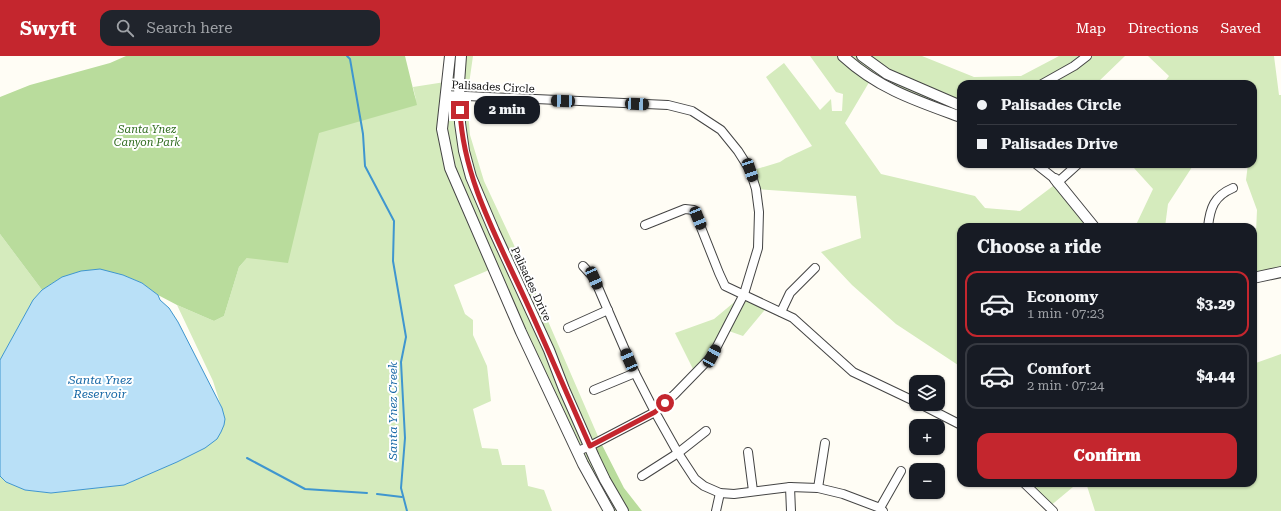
<!DOCTYPE html>
<meta charset="utf-8">
<style>
body{margin:0;font-family:"Roboto Serif",serif;background:#20242c;color:#f1f3f6;height:100vh;display:flex;flex-direction:column;font-size:15px;white-space:nowrap}
*{box-sizing:border-box;margin:0}
p{font-size:13px;color:#9ea1a6}
.icon{flex:none;width:22px;height:22px;fill:none;stroke:currentColor;stroke-width:2;stroke-linecap:round;stroke-linejoin:round}
.map{position:relative;flex:1;overflow:hidden}
.drawer{position:absolute;left:957px;top:167px;width:300px;height:264px;display:flex;flex-direction:column;background:#171b24;border-radius:12px;box-shadow:0 1px 3px #0004}
.drawer>*{flex:none}
.guide{position:absolute;left:957px;top:24px;width:300px;height:88px;border-radius:12px;box-shadow:0 1px 3px #0004;display:grid;align-content:center;height:88px;padding:0 20px;background:#171b24}
.tools{position:absolute;left:909px;top:319px;display:grid;gap:8px}
.tools a{display:grid;place-items:center;width:36px;height:36px;border-radius:8px;background:#171b24;box-shadow:0 1px 3px #0004;font-size:20px}
.end{position:absolute;width:18px;height:18px;margin:-9px;border:5px solid #c4262e;background:#fff;box-shadow:0 0 0 2px #fff}
.from{border-radius:50%}
.bubble{position:absolute;height:28px;border-radius:12px;background:#171b24;box-shadow:0 1px 3px #0004;font-size:13px;font-weight:800;line-height:28px;text-align:center}
.car{position:absolute;width:12px;height:24px;margin:-12px -6px;border-radius:5px;box-shadow:0 0 3px 1px #0007;background:linear-gradient(#222 24%,#8ab4d8 0 40%,#222 0 76%,#8ab4d8 0 86%,#222 0)}
.guide b{display:flex;align-items:center;gap:14px;height:38px;font-size:15px}
.guide b+b{border-top:1px solid #363941}
.guide i{width:10px;height:10px;background:#f1f3f6}
ul{padding:0;list-style:none}
li{display:flex;align-items:center;gap:12px;height:66px;margin:0 8px 6px;padding:0 12px;border:2px solid #363941;border-radius:12px}
li div{flex:1}
li b{display:block;font-size:15px}
li em{font-style:normal;font-weight:800}
li.on{border-color:#c4262e}
li>.icon{width:36px;height:36px;stroke-width:1.5}
h2{padding:0 20px;font-size:18px;line-height:48px}
.primary-button{display:flex;gap:8px;margin-top:auto;padding:8px 20px}
.primary-button a{flex:1;height:46px;border-radius:12px;background:#c4262e;color:#fff;font-size:16px;font-weight:800;line-height:46px;text-align:center}
header{display:flex;align-items:center;gap:24px;box-sizing:border-box;height:56px;padding:0 20px;background:#c4262e;color:#fff}
header strong{font-size:19px}
nav{display:flex;gap:22px;margin-inline-start:auto;font-size:14px}
.search{width:280px;height:36px;background:#20242c;display:flex;align-items:center;gap:10px;box-sizing:border-box;padding:0 14px;border-radius:12px;color:#9ea1a6;font-size:15px}
.map>svg:first-child{display:block}
</style>
<header>
<strong>Swyft</strong>
<div class="search"><svg class="icon" aria-label="search" viewBox="0 0 24 24"><circle cx="10" cy="10" r="6"/><path d="M15 15l6 6"/></svg>Search here</div>
<nav><a>Map</a><a>Directions</a><a>Saved</a></nav>
</header>
<div class="map">
<svg width="1281" height="455" viewBox="0 0 1281 455">
<rect width="100%" height="100%" fill="#fffdf5"/>
<g fill="#d5ebbd">
<path d="M399,0l17,44 -3,-13 32,-5 3,-26h25l-6,42 3,37 14,46 44,94 72,166 23,70h-14l-113,-244 -42,18 11,29 8,6v15l14,31 4,35 -18,8 9,39 16,1 4,16h23l3,21 16,4 8,21h-552v-35l6,6 19,8 26,3 73,-8 53,-23 28,-14 20,-29 -12,-38 -36,-76 37,16 10,-5 15,-49 8,-9 12,-92z"/>
<path d="M810,0h112l52,21 47,-1 38,-20h66l-29,28h-135v33l-90,-38 -26,44 36,51 94,22 10,12 35,3 37,-28 37,44h-133v140l-65,-43 -44,-39 -31,-33 40,-14 -5,-42 -100,-7 -6,-18 30,-9 6,-4 26,-12 -46,-69 18,-14 36,47 11,-11 1,12h10l1,-17 -7,-2z"/>
<path d="M1148,0h126l5,39h2v177l-27,6 3,-68 -11,-30 2,-16h5v-80h-90l6,-8z"/>
<path d="M1138,108h56l-26,40 -3,23h-30l18,-38 -19,-21z"/>
<path d="M0,178l42,56 -9,10 -33,60z"/>
<path d="M744,238l24,12 -25,30 -17,-6 -31,43 -20,-40 39,-14z"/>
<path d="M1281,298v157h-186l-8,-25 -14,1 -24,20 -25,-24h229v-119z"/>
</g>
<g fill="#b9dc9c">
<path d="M126,0h279l12,49 -98,28 -31,130 -41,-5 -8,9 -15,49 -10,5 -37,-16 -19,-10 -16,-12 -19,-8 -61,2 -20,13 -42,-56v-137l30,-12 80,-22z"/>
<path d="M600,385l24,47 18,23h-19l-33,-65z"/>
</g>
<path fill="#b9e0f7" stroke="#3f96cf" d="M100,213l23,6 19,8 16,12 2,5 9,8 9,14 44,86 3,11 -1,6 -3,7 -4,7 -12,9 -28,14 -53,23 -73,8 -26,-3 -19,-8 -6,-6v-116l33,-60 9,-10 20,-13 19,-6z"/>
<g fill="none" stroke-linecap="round" stroke-linejoin="round">
<g stroke="#3f96cf" stroke-width="2">
<path d="M347,0l3,3 13,75 2,32 29,55 -1,40 13,76 -5,25 4,76 -4,50 6,23"/>
<path d="M247,402l58,31 62,4"/>
<path d="M377,438l25,3"/>
</g>
<defs>
<g id="minor">
<path d="M1042,28l32,-18 13,-10"/>
<path d="M445,39l223,10 24,6 29,19 17,21 12,19 6,19 3,23 -1,36 -14,46 -32,62 -37,38 -20,18 -65,34 -12,5"/>
<path d="M1036,108l19,15"/>
<path d="M1057,127l21,-19"/>
<path d="M645,169l40,-16 9,1 25,63 6,13 68,32 60,54 63,30"/>
<path d="M1208,171c2,-19 6,-31 25,-39"/>
<path d="M583,210l11,12 41,95 20,39 23,41 17,26 9,7 16,7 14,1 56,-7 28,1 25,6 37,14 3,3"/>
<path d="M781,256l9,-19 25,-25"/>
<path d="M568,272l40,-18"/>
<path d="M594,334l41,-17"/>
<path d="M920,348l41,21"/>
<path d="M748,396l5,39"/>
<path d="M642,420l36,-23 28,-22"/>
<path d="M1024,427l29,28"/>
<path d="M790,431l1,24"/>
<path d="M818,432l7,-45"/>
<path d="M880,452l21,-37"/>
<path d="M716,455l4,-18"/>
</g>
<g id="tertiary">
<path d="M450,0l-8,73 8,39 71,164 62,132 26,47"/>
<path d="M461,0l-2,27 1,40 4,28 7,26 23,54 55,119 15,39 30,68 11,23 18,31"/>
<path d="M843,0c36,33 74,45 118,61"/>
<path d="M862,0l25,18 74,32"/>
<path d="M1055,123l39,48"/>
<path d="M1253,222l28,-6"/>
</g>
</defs>
<use href="#minor" stroke="#444" stroke-width="10"/>
<use href="#tertiary" stroke="#444" stroke-width="12"/>
<use href="#minor" stroke="#fff" stroke-width="8"/>
<use href="#tertiary" stroke="#fff" stroke-width="10"/>
</g>
<g fill="none" stroke-linecap="round" stroke-linejoin="round">
<path stroke="#c4262e" stroke-width="5" d="M460,54c3,68 37,128 65,189 22,48 43,98 65,147l65,-34 10,-9"/>
</g>
<g text-anchor="middle" dominant-baseline="central" stroke-width="4" stroke-linejoin="round" paint-order="stroke">
<g font-size="11" fill="#111" stroke="#fff">
<text transform="translate(493 31) rotate(3)">Palisades Circle</text>
<text transform="translate(531 228) rotate(65)">Palisades Drive</text>
</g>
<g font-size="11" font-style="italic" fill="#2f6b1f" stroke="#fff">
<text x="147" y="73">Santa Ynez<tspan x="147" dy="13">Canyon Park</tspan></text>
</g>
<g font-size="12" font-style="italic" fill="#1768a6" stroke="#fff">
<text x="100" y="324">Santa Ynez<tspan x="100" dy="14">Reservoir</tspan></text>
<text transform="translate(393 355) rotate(-90)">Santa Ynez Creek</text>
</g>
</g>
</svg>
<div class="tools">
<a><svg class="icon" aria-label="layers" viewBox="0 0 24 24"><path d="M12 4l9 5-9 5-9-5zM3 14l9 5 9-5"/></svg></a>
<a>+</a>
<a>−</a>
</div>
<i class="end from" style="left:665px;top:347px"></i>
<i class="end" style="left:460px;top:54px"></i>
<div class="bubble" style="left:474px;top:40px;width:66px">2 min</div>
<i class="car" style="left:563px;top:45px;rotate:272deg"></i>
<i class="car" style="left:637px;top:48px;rotate:93deg"></i>
<i class="car" style="left:750px;top:114px;rotate:161deg"></i>
<i class="car" style="left:698px;top:162px;rotate:158deg"></i>
<i class="car" style="left:594px;top:222px;rotate:156deg"></i>
<i class="car" style="left:712px;top:300px;rotate:28deg"></i>
<i class="car" style="left:629px;top:304px;rotate:337deg"></i>
<div class="guide">
<b><i class="from"></i>Palisades Circle</b>
<b><i></i>Palisades Drive</b>
</div>
<section class="drawer">
<h2>Choose a ride</h2>
<ul>
<li class="on"><svg class="icon" aria-label="car" viewBox="0 0 24 24"><path d="M5 17H2v-5l4-1 3-4h7l3 4 3 1v5h-3M9 17h6M6 11h13"/><circle cx="7" cy="17" r="2"/><circle cx="17" cy="17" r="2"/></svg><div><b>Economy</b><p>1 min · 07:23</p></div><em>$3.29</em></li>
<li><svg class="icon" aria-label="car" viewBox="0 0 24 24"><path d="M5 17H2v-5l4-1 3-4h7l3 4 3 1v5h-3M9 17h6M6 11h13"/><circle cx="7" cy="17" r="2"/><circle cx="17" cy="17" r="2"/></svg><div><b>Comfort</b><p>2 min · 07:24</p></div><em>$4.44</em></li>
</ul>
<div class="primary-button"><a>Confirm</a></div>
</section>
</div>
